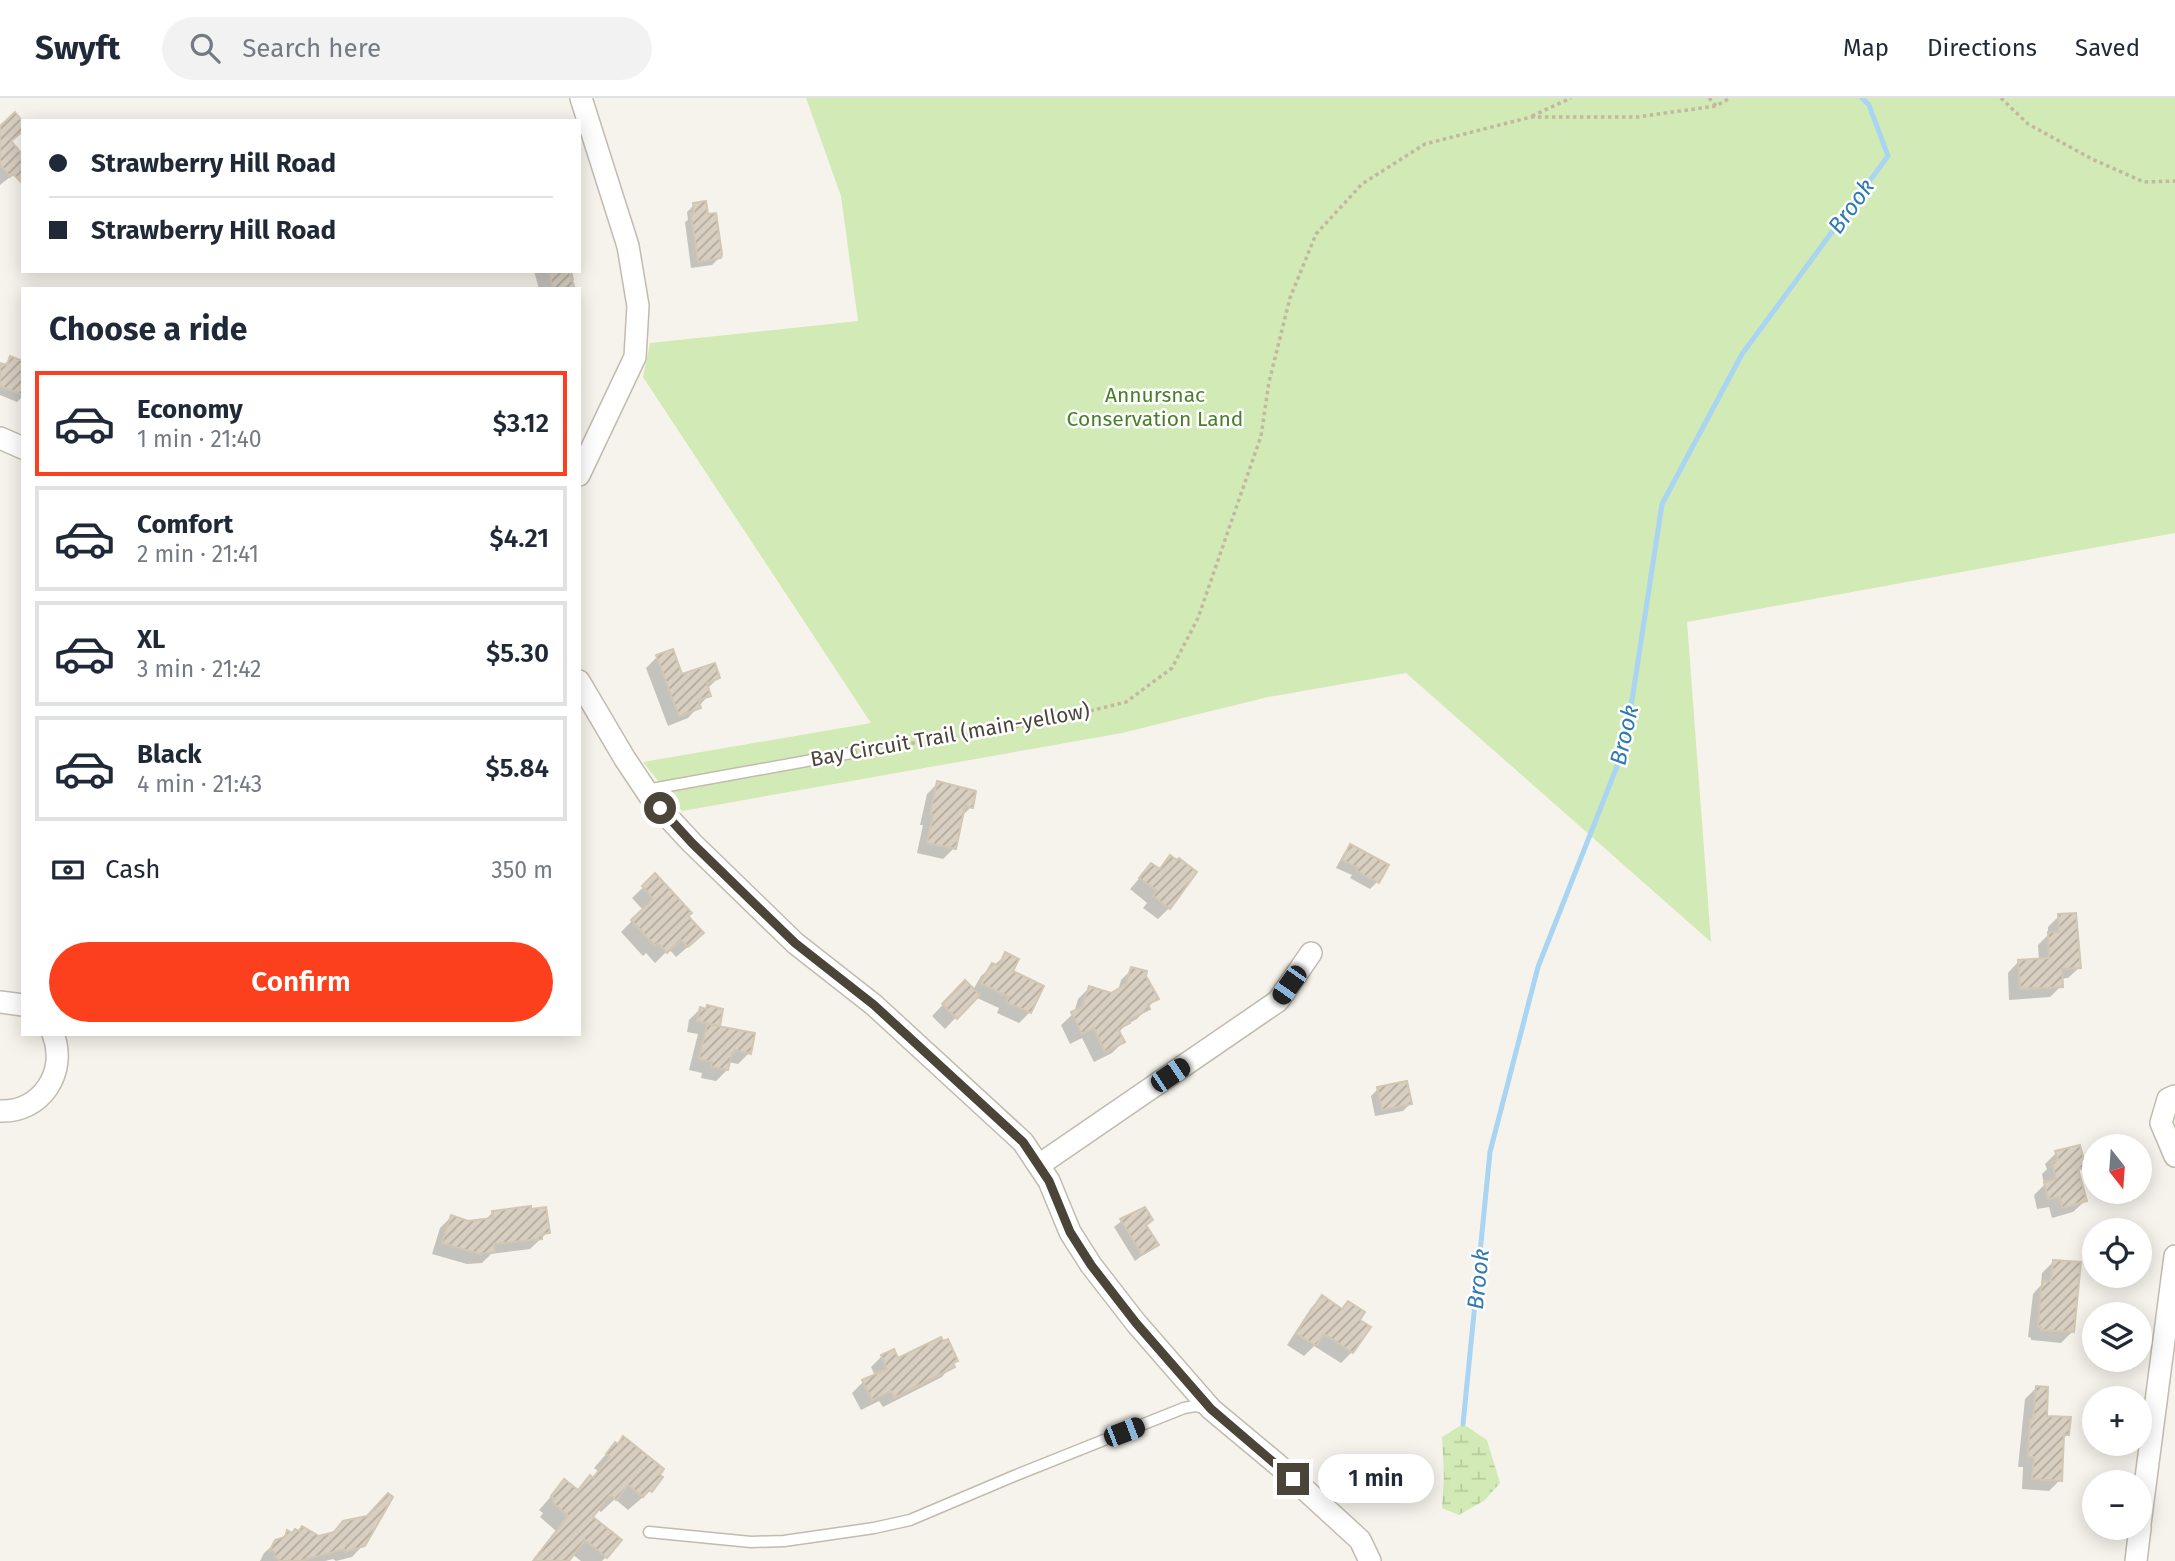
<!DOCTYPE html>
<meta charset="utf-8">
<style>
body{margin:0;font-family:"Fira Sans",sans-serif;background:#f2f2f3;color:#1f2937;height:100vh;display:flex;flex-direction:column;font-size:26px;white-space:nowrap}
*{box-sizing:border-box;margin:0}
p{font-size:23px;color:#747a83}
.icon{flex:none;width:38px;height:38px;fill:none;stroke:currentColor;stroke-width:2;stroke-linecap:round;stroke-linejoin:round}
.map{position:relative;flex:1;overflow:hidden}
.drawer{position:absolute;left:21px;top:189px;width:560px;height:749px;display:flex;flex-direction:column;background:#fff;border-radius:0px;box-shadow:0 4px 18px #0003}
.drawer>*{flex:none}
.guide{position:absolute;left:21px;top:21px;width:560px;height:154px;border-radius:0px;box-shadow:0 4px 18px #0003;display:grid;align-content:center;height:154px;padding:0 28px;background:#fff}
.needle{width:46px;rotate:163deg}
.tools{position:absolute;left:2082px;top:1036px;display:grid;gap:14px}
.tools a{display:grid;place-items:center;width:70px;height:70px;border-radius:50%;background:#fff;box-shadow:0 4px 18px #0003;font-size:35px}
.end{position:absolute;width:32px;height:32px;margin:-16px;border:9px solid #4b4439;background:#fff;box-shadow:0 0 0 4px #fff}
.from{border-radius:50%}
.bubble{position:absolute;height:49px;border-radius:24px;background:#fff;box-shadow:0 4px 18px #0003;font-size:23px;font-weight:600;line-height:49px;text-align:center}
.car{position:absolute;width:21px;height:42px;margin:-21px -10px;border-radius:9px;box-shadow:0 0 5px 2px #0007;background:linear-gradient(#222 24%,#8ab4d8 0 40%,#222 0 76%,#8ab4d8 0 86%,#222 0)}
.guide b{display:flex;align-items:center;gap:24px;height:66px;font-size:26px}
.guide b+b{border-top:2px solid #e0e1e3}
.guide i{width:18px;height:18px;background:#1f2937}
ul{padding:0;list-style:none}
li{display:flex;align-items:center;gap:21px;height:105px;margin:0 14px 10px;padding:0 14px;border:4px solid #e0e1e3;border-radius:0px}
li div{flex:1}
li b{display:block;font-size:26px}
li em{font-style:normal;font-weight:600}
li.active{border-color:#fc3f1d}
li>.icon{width:63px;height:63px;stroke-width:1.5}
h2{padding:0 28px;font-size:32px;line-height:84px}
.pay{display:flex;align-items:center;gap:18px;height:77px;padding:0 28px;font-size:26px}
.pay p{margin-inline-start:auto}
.button{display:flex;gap:14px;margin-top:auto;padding:14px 28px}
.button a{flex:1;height:80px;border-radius:42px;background:#fc3f1d;color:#fff;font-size:28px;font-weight:600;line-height:80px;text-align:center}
header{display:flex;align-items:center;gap:42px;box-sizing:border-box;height:98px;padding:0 35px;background:#fff;border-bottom:2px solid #e0e1e3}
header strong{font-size:33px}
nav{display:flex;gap:38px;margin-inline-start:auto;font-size:24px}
.search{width:490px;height:63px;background:#f2f2f3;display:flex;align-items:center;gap:18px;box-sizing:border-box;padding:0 24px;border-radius:38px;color:#747a83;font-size:26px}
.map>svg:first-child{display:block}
</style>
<header>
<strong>Swyft</strong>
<div class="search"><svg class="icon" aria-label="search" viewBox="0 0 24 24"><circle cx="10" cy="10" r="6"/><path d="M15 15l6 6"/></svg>Search here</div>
<nav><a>Map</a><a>Directions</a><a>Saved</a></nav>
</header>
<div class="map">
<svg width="2175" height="1463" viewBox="0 0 2175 1463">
<defs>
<pattern id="wetland-marsh" width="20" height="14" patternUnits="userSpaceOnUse" patternTransform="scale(1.75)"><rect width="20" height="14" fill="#d2eab5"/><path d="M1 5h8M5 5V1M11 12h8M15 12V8" fill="none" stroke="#b6ca9c"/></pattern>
<pattern id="building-hatch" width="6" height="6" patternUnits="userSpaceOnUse" patternTransform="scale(1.75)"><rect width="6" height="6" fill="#d8cfc1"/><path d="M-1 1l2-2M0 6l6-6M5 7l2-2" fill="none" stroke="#b1aa9e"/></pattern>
</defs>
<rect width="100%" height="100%" fill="#f6f3ec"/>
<path fill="#d2eab5" d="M806,0h1369v435l-488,89 24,320 -305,-269 -138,24 -146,36 -440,78 -39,-49 228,-39 -228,-346 7,-34 208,-22 -17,-125z"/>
<path fill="url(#wetland-marsh)" d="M1463,1326l24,16 13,43 -15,17 -26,15 -17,-7 2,-31 -2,-40z"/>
<g fill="#0003">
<path d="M0,30l9,14 6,31 -15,12z"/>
<path d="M694,107l25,53 -7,7 -21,3 -6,-46 3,-2 -1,-8z"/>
<path d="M534,173h38l2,9 -3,3 2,6h-34z"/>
<path d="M11,260l12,8v30l-6,6 -17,-7v-30l3,1z"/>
<path d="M657,559l24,19 37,2 -11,11 2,6 -21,23 -20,8 -22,-58z"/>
<path d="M938,685l36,8 -3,16 -10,10 -7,31 -11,11 -26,-6 6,-28h-3l7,-31z"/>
<path d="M1351,748l26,36 -7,7 -20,-11 2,-3 -16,-7 8,-15z"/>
<path d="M1170,759l-1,51 -11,11 -15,-11 4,-5 -17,-14 21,-24 7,5z"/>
<path d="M655,778l31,40 5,28 -15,13 -7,-8 -14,14 -9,-10 -3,3 -22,-24 22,-22 -11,-12z"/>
<path d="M2059,818l21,51 -12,11 -8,1 1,7 -11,11 -41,3 -1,-27 11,-12 20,-1 -1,-15 10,-10v-8z"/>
<path d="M1006,857l5,17 19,40 -11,11 -22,-10 2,-5 -24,-11 -30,32 -13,-13 33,-34 8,8 8,-14z"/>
<path d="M1132,871l12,7 13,22 -20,21 -11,6 -8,8 5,9 -11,11 -18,9 -12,-24 -12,6 -9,-19 13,-12 4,-14 11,-11 22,7 7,-4 3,-11z"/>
<path d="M707,909l11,18 -2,2 33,26 -11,11 -10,-2 -1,8 -11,11 -15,-3 1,-5 -13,-3 9,-36 -11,-2 2,-12 11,-11 5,1z"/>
<path d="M1378,991l32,15 -7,7 -28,5 -4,-20z"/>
<path d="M2056,1055l28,14 -7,6 8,28 -12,11 -21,6 -3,-11 -12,2 -3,-14 10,-10 -2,-11 5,-5 -2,-5z"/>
<path d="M493,1114l55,20 -18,17 -39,5 -9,9 -15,1 -35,-10 8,-26 11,-11 17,6 16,-2z"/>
<path d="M1132,1115l24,32 -21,16 -21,-34z"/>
<path d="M2053,1164l19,70 -11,11 -30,-3v-2l-3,-1 5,-43 8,-9 1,-12z"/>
<path d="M1322,1199l46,31 -16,24 -11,11 -27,-17 -10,10 -17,-11 24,-37z"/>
<path d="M882,1258l15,4h59l-14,17 -59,30 -4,-6 -18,9 -9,-17 11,-11 12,-6 -4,-9z"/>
<path d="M2036,1290l9,30 23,16 -6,6 -2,40 -11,11 -27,-2 1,-22h-5l7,-68z"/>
<path d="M615,1346l35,47 -22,19 -13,-11 -14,13 -4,-3 -7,9 16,39 -4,4h-21l-9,-7 -6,7h-34l24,-30 -16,-14 3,-4 -4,-3 25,-28 12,9 14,-13 1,1 7,-8 -4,-3z"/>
<path d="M343,1424l20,23 -11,12 -16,4 -3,-2 -8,2h-65l4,-8 24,-21 31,5 13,-3z"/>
</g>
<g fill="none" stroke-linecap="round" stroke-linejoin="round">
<path stroke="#a9d4f2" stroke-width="5" d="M1463,1326l27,-272 48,-185 87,-221 37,-242 80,-150 146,-198 -19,-51 -7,-7"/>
</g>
<g fill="url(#building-hatch)" stroke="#d3c7b4" stroke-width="2">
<path d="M15,14l8,10v9l-12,10 12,14v29l-10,-10 -3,3 -10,-13v-38z"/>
<path d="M706,103l2,13 8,-1 6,41 -1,4 -23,4 -7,-48 3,-1 -1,-10z"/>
<path d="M548,173h21l6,18h-22z"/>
<path d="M10,258l13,5v34l-23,-9v-23l7,2z"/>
<path d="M673,551l9,25 33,-11 5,15 -13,5 4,13 -13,4 3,8 -22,8 -23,-61z"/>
<path d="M937,683l39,10 -3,17 -8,-2 -9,43 -29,-6 6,-28 -3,-1z"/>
<path d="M1350,746l39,21 -10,18 -23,-12 2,-3 -16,-8z"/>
<path d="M1170,757l7,5 2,-2 18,14 -27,37 -17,-13 4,-5 -18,-13 12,-15 9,6z"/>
<path d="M655,775l37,40 -4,3 16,17 -16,14 -7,-7 -14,13 -9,-10 -3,3 -24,-26 22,-21 -11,-13z"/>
<path d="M2076,815l5,55 -19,1 1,18 -43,2 -2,-29 31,-2 -1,-26h11l-1,-18z"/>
<path d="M1005,854l14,7 -6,12 31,15 -13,27 -25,-11 3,-5 -29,-14 12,-20 7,3z"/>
<path d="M1131,869l16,4 -1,5 13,23 -11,5 2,5 -21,11 1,3 -12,6 7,13 -20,10 -11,-24 -12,6 -11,-22 11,-5 7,-21 22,7 15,-9z"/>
<path d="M965,882l15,15 -23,24 -15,-15z"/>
<path d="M707,907l16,4 -3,17 -23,-5 3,-14 6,2z"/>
<path d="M707,926l48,9 -4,21 -16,-4 -1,3h-2l-4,17 -17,-3 1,-5 -13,-3z"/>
<path d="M1407,983l5,23 -30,6 -5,-23z"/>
<path d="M2080,1047l6,22 -8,2 9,32 -25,7 -2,-11 -12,2 -4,-17 12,-3 -4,-17 6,-2 -3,-9z"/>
<path d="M531,1108v3l15,-2 4,26 -8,1v5l-48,5 1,8 -16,2 -37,-11 9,-28 17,6 25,-3 -1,-7z"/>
<path d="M1145,1109l8,13 -7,5 13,20 -17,10 -22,-36z"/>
<path d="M2053,1162l28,2 -7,70 -33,-2v-3h-3l3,-38 2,-8h8z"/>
<path d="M1322,1197l20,14 6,-8 17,11 -5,8 11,7 -18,26 -29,-19 -8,12 -20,-13z"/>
<path d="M941,1239l2,4 5,-2 10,22 -5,2 2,4 -61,31 -3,-7 -19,9 -10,-20 25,-11 -6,-14 13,-6 4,9z"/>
<path d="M2036,1288l12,1 -1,29 24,1 -2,18h-5l-2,46 -30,-2 2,-22h-6l2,-38h3z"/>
<path d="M623,1338l41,33 -4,6 3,2 -11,15 -3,-2 -6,7 -15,-12 -12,15 -6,-5 -17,22 29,23 -15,18 -22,-18 -16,21h-36l35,-45 -16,-14 3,-3 -4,-3 13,-17 14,11 12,-15 3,3 17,-21 -4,-3 9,-12 3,2z"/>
<path d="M388,1395l5,4 -28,49 -20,6 -1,-3 -43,12h-20l-5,-3 -2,-6 -4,-2 5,-10 10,-3 2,-7 5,3 3,-4 4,2 3,-5 17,10 15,-4 9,-11 24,-5z"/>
</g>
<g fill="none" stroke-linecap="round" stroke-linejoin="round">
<defs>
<g id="service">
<path d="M646,692l205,-37"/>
<path d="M649,1434l102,10 33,-1 90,-13 36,-8 104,-44 170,-68 11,-2 13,3"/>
</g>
<g id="minor">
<path d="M0,340l23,10"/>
<path d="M579,377l56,-118 3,-51 -10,-60 -47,-148"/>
<path d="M579,583l46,78 28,42 39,42 103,100 79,62 149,137 26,39 21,51 21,33 45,58 75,86 66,55 83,76 10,21"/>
<path d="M0,904l23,3"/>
<path d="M2175,998l-7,3 -7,24 14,33"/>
<path d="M0,1013c41,2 68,-39 53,-77"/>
<path d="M1039,1067l239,-164 33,-48"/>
<path d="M2140,1426l35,-268"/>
<path d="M2136,1463l4,-33"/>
</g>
</defs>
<use href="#service" stroke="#c2bbae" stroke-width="13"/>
<use href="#minor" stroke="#c2bbae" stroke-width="24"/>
<g stroke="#c4b79f" stroke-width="3.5" stroke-dasharray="3.5 3.5" stroke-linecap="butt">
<path d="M1709,0l7,8"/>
<path d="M2001,0l27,26 64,35 52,23 31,-1"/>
<path d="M1532,18l39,-18"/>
<path d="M863,653l182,-29 81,-20 46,-34 26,-50 63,-182 8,-54 21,-84 26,-64 46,-50 63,-40 106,-27h106l79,-11 14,-8"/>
</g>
<use href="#service" stroke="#fff" stroke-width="10"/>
<use href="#minor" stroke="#fff" stroke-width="21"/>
</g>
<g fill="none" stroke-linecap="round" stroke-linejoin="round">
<path stroke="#4b4439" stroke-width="9" d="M660,710l32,35 103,100 79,62 149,137 26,39 21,51 21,33 45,58 75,86 82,70"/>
</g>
<g text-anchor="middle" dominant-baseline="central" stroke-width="5" stroke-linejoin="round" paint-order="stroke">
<g font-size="21" fill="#4a7f2a" stroke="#fff">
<text x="1155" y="297">Annursnac<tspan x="1155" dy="24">Conservation Land</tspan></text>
</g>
<g font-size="21" fill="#4b4439" stroke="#fff">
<text transform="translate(950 637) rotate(-10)">Bay Circuit Trail (main-yellow)</text>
</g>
<g font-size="23" font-style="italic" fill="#2e7ab2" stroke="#fff">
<text transform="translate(1851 108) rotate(-54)">Brook</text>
<text transform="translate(1624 637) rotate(-77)">Brook</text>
<text transform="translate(1478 1181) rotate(-84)">Brook</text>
</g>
</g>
</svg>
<div class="tools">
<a><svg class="needle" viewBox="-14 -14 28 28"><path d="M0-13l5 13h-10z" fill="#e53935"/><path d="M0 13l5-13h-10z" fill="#747a83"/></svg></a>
<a><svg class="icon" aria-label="locate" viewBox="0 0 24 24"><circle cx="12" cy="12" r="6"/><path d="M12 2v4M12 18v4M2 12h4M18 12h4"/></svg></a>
<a><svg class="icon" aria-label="layers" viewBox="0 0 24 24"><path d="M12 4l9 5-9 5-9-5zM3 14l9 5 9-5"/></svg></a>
<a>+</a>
<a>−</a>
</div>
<i class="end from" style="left:660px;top:710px"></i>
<i class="end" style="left:1293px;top:1381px"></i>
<div class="bubble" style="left:1318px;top:1356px;width:116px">1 min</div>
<i class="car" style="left:1289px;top:887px;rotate:215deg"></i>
<i class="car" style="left:1170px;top:977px;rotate:56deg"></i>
<i class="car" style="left:1124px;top:1334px;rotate:69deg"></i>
<div class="guide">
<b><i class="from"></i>Strawberry Hill Road</b>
<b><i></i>Strawberry Hill Road</b>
</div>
<section class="drawer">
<h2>Choose a ride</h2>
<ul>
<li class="active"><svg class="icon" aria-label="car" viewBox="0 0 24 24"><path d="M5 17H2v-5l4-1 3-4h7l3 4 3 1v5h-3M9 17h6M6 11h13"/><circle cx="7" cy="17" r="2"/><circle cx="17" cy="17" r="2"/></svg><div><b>Economy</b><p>1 min · 21:40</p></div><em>$3.12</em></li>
<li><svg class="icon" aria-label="car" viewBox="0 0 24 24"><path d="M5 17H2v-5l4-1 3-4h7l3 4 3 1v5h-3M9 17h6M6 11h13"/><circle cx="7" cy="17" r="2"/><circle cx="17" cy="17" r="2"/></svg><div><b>Comfort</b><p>2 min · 21:41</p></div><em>$4.21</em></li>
<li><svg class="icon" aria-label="car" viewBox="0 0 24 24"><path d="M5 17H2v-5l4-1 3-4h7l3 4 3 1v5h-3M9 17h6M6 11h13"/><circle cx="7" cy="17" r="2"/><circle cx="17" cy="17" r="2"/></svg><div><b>XL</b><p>3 min · 21:42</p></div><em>$5.30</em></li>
<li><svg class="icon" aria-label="car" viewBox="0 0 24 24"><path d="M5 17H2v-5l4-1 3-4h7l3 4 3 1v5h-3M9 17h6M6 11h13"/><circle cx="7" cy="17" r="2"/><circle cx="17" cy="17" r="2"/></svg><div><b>Black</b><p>4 min · 21:43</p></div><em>$5.84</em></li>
</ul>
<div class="pay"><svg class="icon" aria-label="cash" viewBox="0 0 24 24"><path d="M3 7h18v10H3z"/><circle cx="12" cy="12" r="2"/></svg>Cash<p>350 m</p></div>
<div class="button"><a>Confirm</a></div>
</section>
</div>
